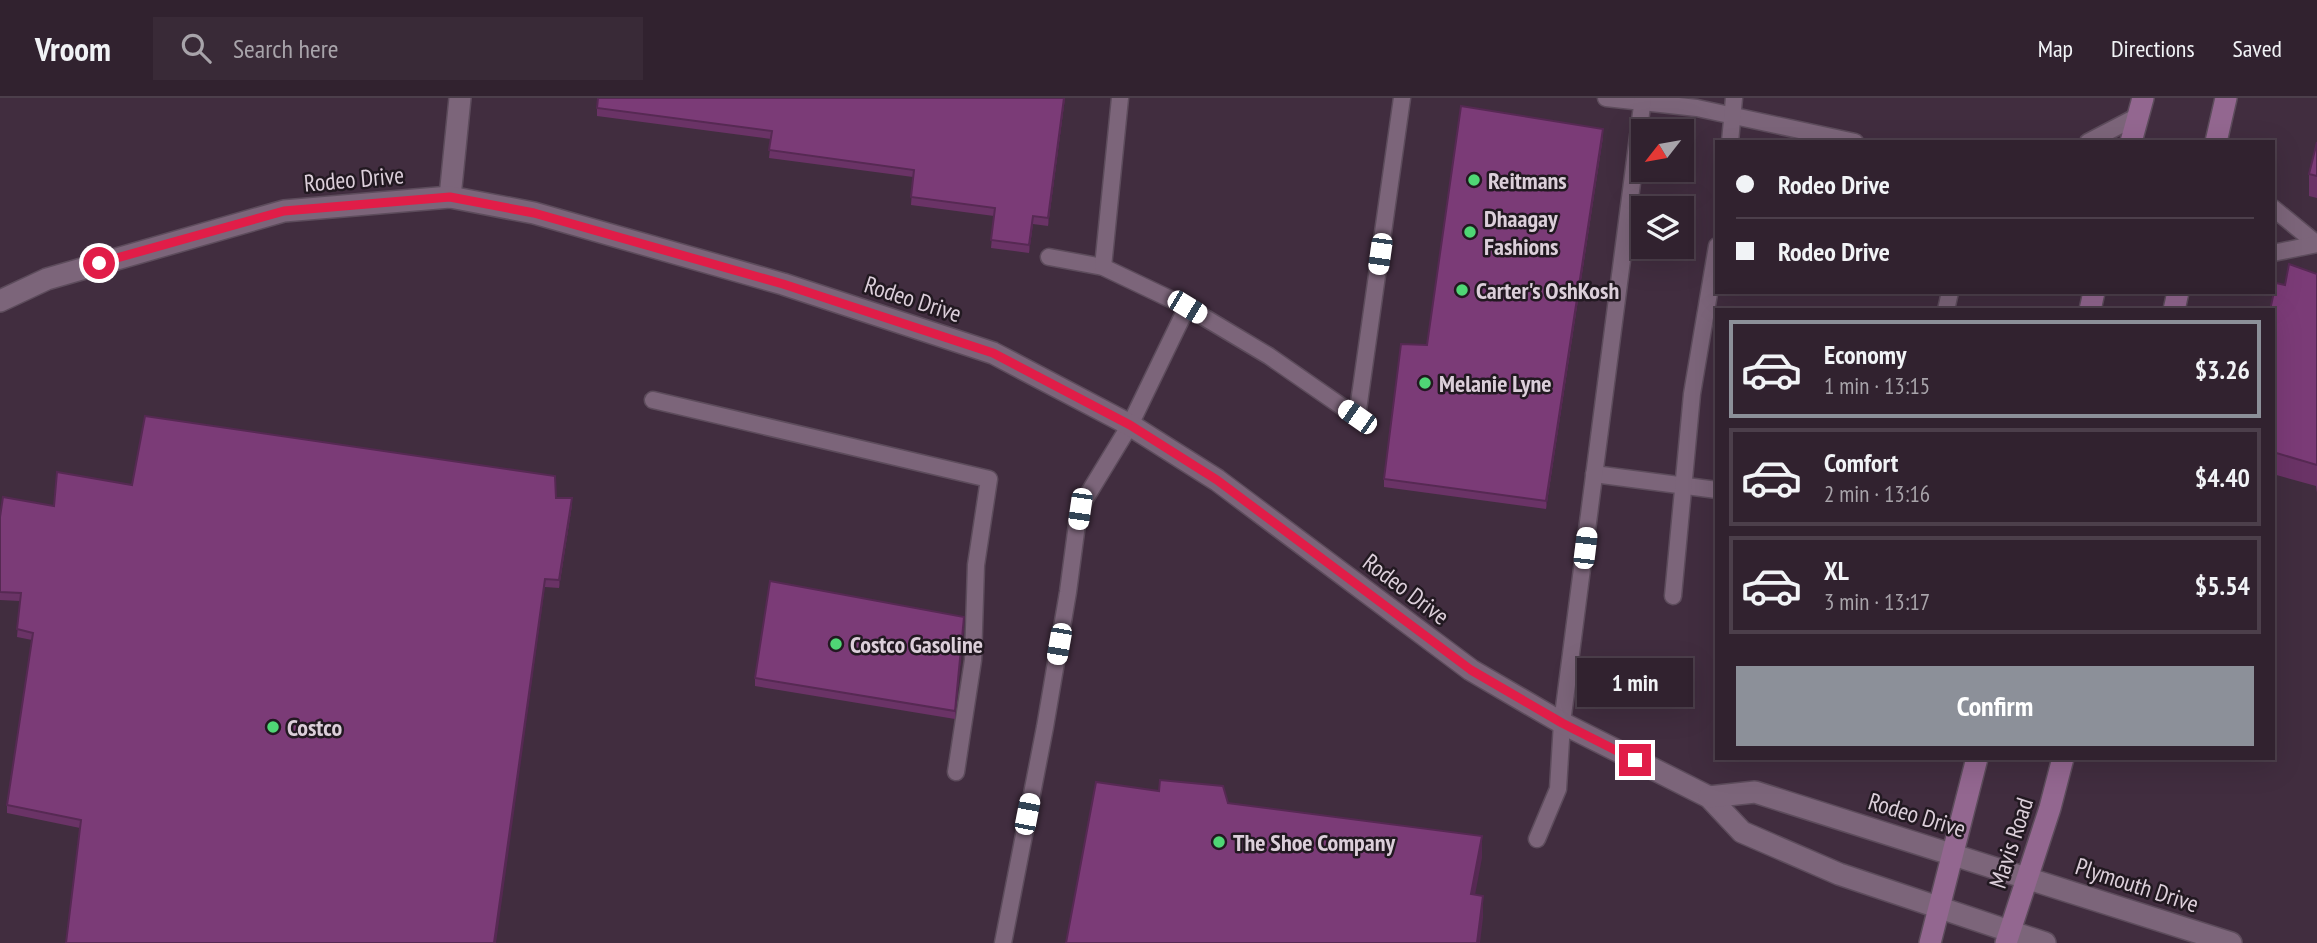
<!DOCTYPE html>
<meta charset="utf-8">
<style>
body{margin:0;font-family:"PT Sans Narrow",sans-serif;background:#392a37;color:#f1f3f6;height:100vh;display:flex;flex-direction:column;font-size:26px;white-space:nowrap}
*{box-sizing:border-box;margin:0}
p{font-size:23px;color:#a8a4aa}
.icon{flex:none;width:38px;height:38px;fill:none;stroke:currentColor;stroke-width:2;stroke-linecap:round;stroke-linejoin:round}
.map{position:relative;flex:1;overflow:hidden}
.panel{position:absolute;left:1715px;top:210px;width:560px;height:452px;display:flex;flex-direction:column;background:#31222f;border-radius:0px;box-shadow:0 7px 28px #0002,0 0 0 2px #4c3f4b}
.panel>*{flex:none}
.banner{position:absolute;left:1715px;top:42px;width:560px;height:154px;border-radius:0px;box-shadow:0 7px 28px #0002,0 0 0 2px #4c3f4b;display:grid;align-content:center;height:154px;padding:0 21px;background:#31222f}
.needle{width:46px;rotate:239deg}
.controls{position:absolute;left:1631px;top:21px;display:grid;gap:14px}
.controls a{display:grid;place-items:center;width:63px;height:63px;border-radius:0px;background:#31222f;box-shadow:0 7px 28px #0002,0 0 0 2px #4c3f4b;font-size:35px}
.end{position:absolute;width:32px;height:32px;margin:-16px;border:9px solid #e11d48;background:#fff;box-shadow:0 0 0 4px #fff}
.from{border-radius:50%}
.bubble{position:absolute;height:49px;border-radius:0px;background:#31222f;box-shadow:0 7px 28px #0002,0 0 0 2px #4c3f4b;font-size:23px;font-weight:800;line-height:49px;text-align:center}
.car{position:absolute;width:21px;height:42px;margin:-21px -10px;border-radius:9px;box-shadow:0 0 5px 2px #0007;background:linear-gradient(#fff 24%,#345 0 40%,#fff 0 76%,#345 0 86%,#fff 0)}
.banner b{display:flex;align-items:center;gap:24px;height:66px;font-size:26px}
.banner b+b{border-top:2px solid #4c3f4b}
.banner i{width:18px;height:18px;background:#f1f3f6}
ul{padding:12px 0 0;list-style:none}
li{display:flex;align-items:center;gap:21px;height:98px;margin:0 14px 10px;padding:0 7px;border:4px solid #4c3f4b;border-radius:0px}
li div{flex:1}
li b{display:block;font-size:26px}
li em{font-style:normal;font-weight:800}
li.current{border-color:#8c9099}
li>.icon{width:63px;height:63px;stroke-width:1.5}
.button{display:flex;gap:14px;margin-top:auto;padding:14px 21px}
.button a{flex:1;height:80px;border-radius:0px;background:#8c9099;color:#fff;font-size:28px;font-weight:800;line-height:80px;text-align:center}
header{display:flex;align-items:center;gap:42px;box-sizing:border-box;height:98px;padding:0 35px;background:#31222f;border-bottom:2px solid #4c3f4b}
header strong{font-size:33px}
nav{display:flex;gap:38px;margin-inline-start:auto;font-size:24px}
.search{width:490px;height:63px;background:#392a37;display:flex;align-items:center;gap:18px;box-sizing:border-box;padding:0 24px;border-radius:0px;color:#a8a4aa;font-size:26px}
.map>svg:first-child{display:block}
</style>
<header>
<strong>Vroom</strong>
<div class="search"><svg class="icon" aria-label="search" viewBox="0 0 24 24"><circle cx="10" cy="10" r="6"/><path d="M15 15l6 6"/></svg>Search here</div>
<nav><a>Map</a><a>Directions</a><a>Saved</a></nav>
</header>
<div class="map">
<svg width="2317" height="845" viewBox="0 0 2317 845">
<rect width="100%" height="100%" fill="#412d3f"/>
<g fill="none" stroke-linecap="round" stroke-linejoin="round">
<defs>
<g id="lane">
<path d="M1606,0l91,10 158,34"/>
<path d="M1730,44l4,-44"/>
<path d="M2088,44l50,-26"/>
<path d="M2273,110l44,36"/>
<path d="M2273,155l44,-9"/>
<path d="M1049,159l54,10 84,40 82,49 88,61 45,-319"/>
<path d="M1103,169l17,-169"/>
<path d="M1946,212l4,-18"/>
<path d="M653,302l336,79 -13,86 -3,95 -17,112"/>
<path d="M1594,376l123,16"/>
<path d="M1673,498l19,-202 25,-148"/>
<path d="M1537,741l21,-50 4,-66 81,-625"/>
<path d="M1003,845l42,-216 23,-135 11,-83 51,-84 57,-118"/>
</g>
<g id="street">
<path d="M450,99l10,-99"/>
<path d="M0,203l47,-22 237,-68 166,-14 84,16 249,71 210,69 137,72 87,55 254,190 91,53 147,74 33,35 97,42 206,69"/>
<path d="M1709,699l46,-5 476,151"/>
</g>
<g id="secondary">
<path d="M2131,44l12,-44"/>
<path d="M2216,44l10,-44"/>
<path d="M2090,212l4,-18"/>
<path d="M2174,212l4,-18"/>
<path d="M1930,845l47,-185"/>
<path d="M2006,845l44,-135 13,-50"/>
</g>
</defs>
<use href="#lane" stroke="#5d4c5c" stroke-width="19"/>
<use href="#street" stroke="#5d4c5c" stroke-width="24"/>
<use href="#secondary" stroke="#5d4c5c" stroke-width="24"/>
<use href="#lane" stroke="#7c657a" stroke-width="16"/>
<use href="#street" stroke="#7c657a" stroke-width="21"/>
<use href="#secondary" stroke="#936790" stroke-width="21"/>
</g>
<g fill="#6a3366">
<path d="M1065,0l-17,128 -15,-2 -4,29 -38,-5 3,-32 -83,-11 2,-28 -144,-19 2,-19 -174,-23v-8z"/>
<path d="M1603,39l-57,372 -162,-22v-8l43,-134z"/>
<path d="M2317,44v56l-8,-2v-22z"/>
<path d="M2317,176v219l-1,-7 -43,-12v-164l12,-25z"/>
<path d="M132,387l440,20 -13,83 -14,-1 -465,241 -73,-15v-8l25,-165 -15,-3 3,-36 -20,-1v-83l54,-11z"/>
<path d="M964,527l-9,94 -200,-33v-8z"/>
</g>
<g fill="#562953">
<path d="M1064,0h1l-17,128v-8z"/>
<path d="M1603,31v8l-57,372v-8z"/>
<path d="M1033,118v8l-4,29v-8z"/>
<path d="M572,400v7l-13,83v-8z"/>
<path d="M545,481v8l-49,356h-2z"/>
<path d="M964,519v8l-9,94v-8z"/>
<path d="M1482,738v22l-11,58v-22z"/>
<path d="M1483,798v22l-3,25h-3z"/>
</g>
<g fill="#7b3b77" stroke="#562953" stroke-width="2">
<path d="M598,0h466l-16,120 -15,-2 -4,29 -38,-5 4,-32 -84,-11 3,-27 -145,-20 3,-19 -175,-23z"/>
<path d="M1461,8l142,23 -57,372 -162,-22 17,-135 26,1z"/>
<path d="M2317,44v34l-8,-2z"/>
<path d="M2289,166l28,10v191l-44,-13v-142h-3l6,-27 9,2z"/>
<path d="M145,318l410,60 1,22h16l-13,82 -14,-1 -51,364h-428l15,-123 -74,-15 26,-172 -16,-4 4,-36 -21,-1v-75l3,-20 51,9 3,-34 75,13z"/>
<path d="M770,483l194,36 -9,94 -200,-33z"/>
<path d="M1160,682l63,6 5,17 254,33 -11,58 12,2 -6,47h-411l30,-161 63,9z"/>
</g>
<g fill="none" stroke-linecap="round" stroke-linejoin="round">
<path stroke="#e11d48" stroke-width="9" d="M99,165l185,-52 166,-14 84,16 249,71 210,69 137,72 87,55 254,190 91,53 73,37"/>
</g>
<g fill="#4fd675" stroke="#221921" stroke-width="2.5">
<circle cx="1474" cy="82" r="7"/>
<circle cx="1470" cy="134" r="7"/>
<circle cx="1462" cy="192" r="7"/>
<circle cx="1425" cy="285" r="7"/>
<circle cx="836" cy="546" r="7"/>
<circle cx="273" cy="629" r="7"/>
<circle cx="1219" cy="744" r="7"/>
</g>
<g text-anchor="middle" dominant-baseline="central" stroke-width="5" stroke-linejoin="round" paint-order="stroke">
<g font-size="24" fill="#dccfda" stroke="#221921">
<text transform="translate(354 81) rotate(-5)">Rodeo Drive</text>
<text transform="translate(913 201) rotate(18)">Rodeo Drive</text>
<text transform="translate(1406 491) rotate(37)">Rodeo Drive</text>
<text transform="translate(1917 717) rotate(17)">Rodeo Drive</text>
<text transform="translate(2011 745) rotate(-72)">Mavis Road</text>
<text transform="translate(2137 787) rotate(18)">Plymouth Drive</text>
</g>
<g font-size="24" font-weight="bold" fill="#dccfda" stroke="#221921" text-anchor="start">
<text x="1488" y="82">Reitmans</text>
<text x="1484" y="120">Dhaagay<tspan x="1484" dy="28">Fashions</tspan></text>
<text x="1476" y="192">Carter's OshKosh</text>
<text x="1439" y="285">Melanie Lyne</text>
<text x="850" y="546">Costco Gasoline</text>
<text x="287" y="629">Costco</text>
<text x="1233" y="744">The Shoe Company</text>
</g>
</g>
</svg>
<div class="controls">
<a><svg class="needle" viewBox="-14 -14 28 28"><path d="M0-13l5 13h-10z" fill="#e53935"/><path d="M0 13l5-13h-10z" fill="#a8a4aa"/></svg></a>
<a><svg class="icon" aria-label="layers" viewBox="0 0 24 24"><path d="M12 4l9 5-9 5-9-5zM3 14l9 5 9-5"/></svg></a>
</div>
<i class="end from" style="left:99px;top:165px"></i>
<i class="end" style="left:1635px;top:662px"></i>
<div class="bubble" style="left:1577px;top:560px;width:116px">1 min</div>
<i class="car" style="left:1380px;top:156px;rotate:188deg"></i>
<i class="car" style="left:1187px;top:209px;rotate:121deg"></i>
<i class="car" style="left:1357px;top:319px;rotate:305deg"></i>
<i class="car" style="left:1080px;top:411px;rotate:188deg"></i>
<i class="car" style="left:1585px;top:450px;rotate:7deg"></i>
<i class="car" style="left:1059px;top:546px;rotate:190deg"></i>
<i class="car" style="left:1027px;top:716px;rotate:11deg"></i>
<div class="banner">
<b><i class="from"></i>Rodeo Drive</b>
<b><i></i>Rodeo Drive</b>
</div>
<section class="panel">
<ul>
<li class="current"><svg class="icon" aria-label="car" viewBox="0 0 24 24"><path d="M5 17H2v-5l4-1 3-4h7l3 4 3 1v5h-3M9 17h6M6 11h13"/><circle cx="7" cy="17" r="2"/><circle cx="17" cy="17" r="2"/></svg><div><b>Economy</b><p>1 min · 13:15</p></div><em>$3.26</em></li>
<li><svg class="icon" aria-label="car" viewBox="0 0 24 24"><path d="M5 17H2v-5l4-1 3-4h7l3 4 3 1v5h-3M9 17h6M6 11h13"/><circle cx="7" cy="17" r="2"/><circle cx="17" cy="17" r="2"/></svg><div><b>Comfort</b><p>2 min · 13:16</p></div><em>$4.40</em></li>
<li><svg class="icon" aria-label="car" viewBox="0 0 24 24"><path d="M5 17H2v-5l4-1 3-4h7l3 4 3 1v5h-3M9 17h6M6 11h13"/><circle cx="7" cy="17" r="2"/><circle cx="17" cy="17" r="2"/></svg><div><b>XL</b><p>3 min · 13:17</p></div><em>$5.54</em></li>
</ul>
<div class="button"><a>Confirm</a></div>
</section>
</div>
